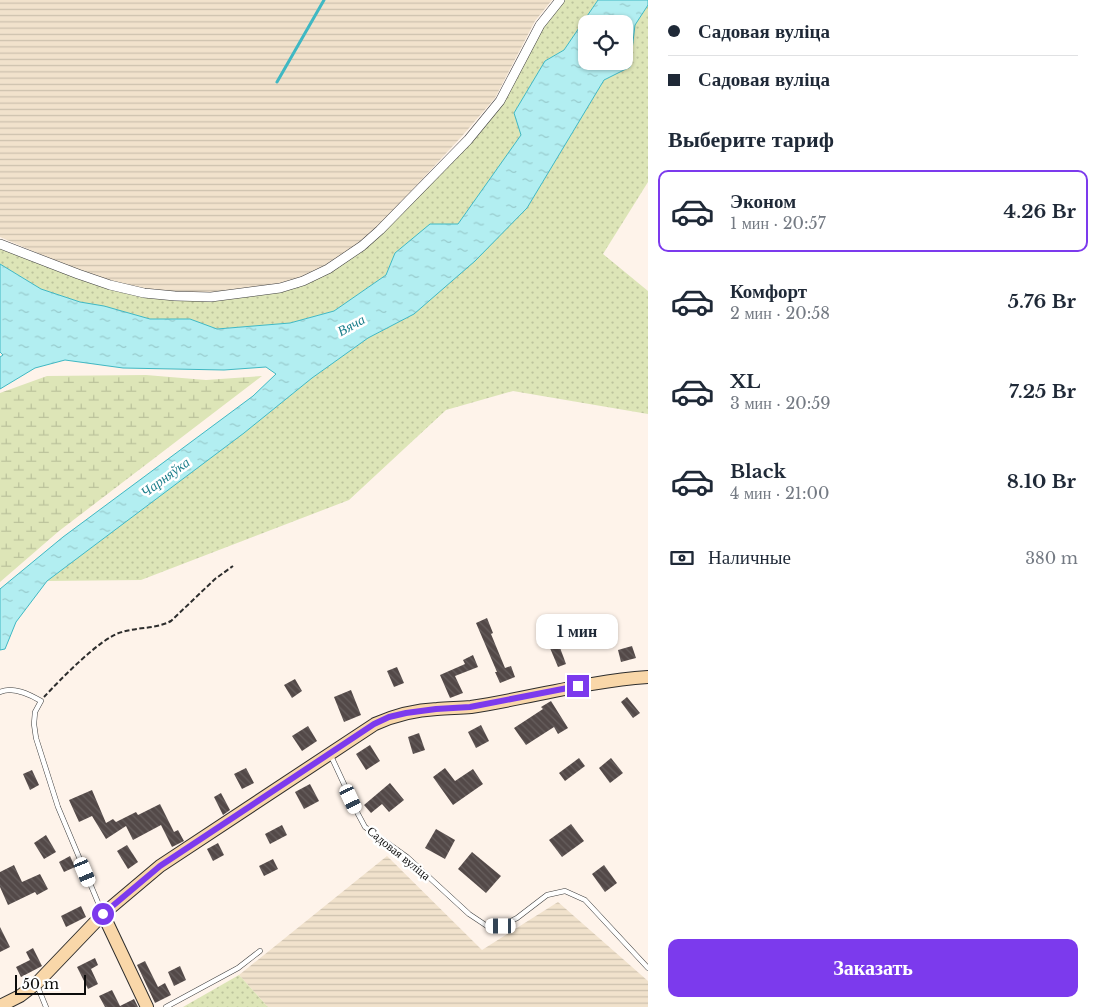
<!DOCTYPE html>
<html lang="ru">
<meta charset="utf-8">
<style>
body{margin:0;font-family:"Libre Baskerville",serif;background:#f2f2f3;color:#1f2937;height:100vh;display:flex;flex-direction:column;font-size:19px;white-space:nowrap}
*{box-sizing:border-box;margin:0}
p{font-size:16px;color:#747a83}
.icon{flex:none;width:28px;height:28px;fill:none;stroke:currentColor;stroke-width:2;stroke-linecap:round;stroke-linejoin:round}
.map{position:relative;flex:1;overflow:hidden}
.side{display:flex;flex-direction:column;background:#fff;width:450px}
.side>*{flex:none}
.guide{display:grid;align-content:center;height:110px;padding:0 20px;background:#fff}
.controls{position:absolute;left:578px;top:15px;display:grid;gap:10px}
.controls a{display:grid;place-items:center;width:55px;height:55px;border-radius:10px;background:#fff;box-shadow:0 1px 4px #0004;font-size:25px}
.scale{position:absolute;left:15px;bottom:12px;width:71px;box-sizing:border-box;padding-left:5px;border:2px solid #0b0b0b;border-top:0;font-size:14px;line-height:18px;white-space:nowrap;color:#0b0b0b;-webkit-text-stroke:4px #fff;paint-order:stroke}
.end{position:absolute;width:22px;height:22px;margin:-11px;border:6px solid #7c3aed;background:#fff;box-shadow:0 0 0 2px #fff}
.from{border-radius:50%}
.bubble{position:absolute;height:35px;border-radius:10px;background:#fff;box-shadow:0 1px 4px #0004;font-size:16px;font-weight:700;line-height:35px;text-align:center}
.car{position:absolute;width:15px;height:30px;margin:-15px -8px;border-radius:6px;box-shadow:0 0 4px 1px #0007;background:linear-gradient(#fff 24%,#345 0 40%,#fff 0 76%,#345 0 86%,#fff 0)}
.guide b{display:flex;align-items:center;gap:18px;height:48px;font-size:19px}
.guide b+b{border-top:1px solid #e0e1e3}
.guide i{width:12px;height:12px;background:#1f2937}
ul{padding:0;list-style:none}
li{display:flex;align-items:center;gap:15px;height:82px;margin:0 10px 8px;padding:0 10px;border:2px solid transparent;border-radius:10px}
li div{flex:1}
li b{display:block;font-size:19px}
li em{font-style:normal;font-weight:700}
li.on{border-color:#7c3aed}
li>.icon{width:45px;height:45px;stroke-width:1.5}
h2{padding:0 20px;font-size:22px;line-height:60px}
.pay{display:flex;align-items:center;gap:12px;height:55px;padding:0 20px;font-size:19px}
.pay p{margin-inline-start:auto}
.primary-button{display:flex;gap:10px;margin-top:auto;padding:10px 20px}
.primary-button a{flex:1;height:58px;border-radius:10px;background:#7c3aed;color:#fff;font-size:20px;font-weight:700;line-height:58px;text-align:center}
main{display:flex;flex:1;min-height:0}
.map>svg:first-child{display:block}
</style>
<main>
<div class="map">
<svg width="648" height="1007" viewBox="0 0 648 1007">
<defs>
<pattern id="farmland-rules" width="6" height="5" patternUnits="userSpaceOnUse" patternTransform="scale(1.25)"><rect width="6" height="5" fill="#f1e2cc"/><path d="M0 2.5h6" fill="none" stroke="#cdc1ae"/></pattern>
<pattern id="grass-dots" width="8" height="8" patternUnits="userSpaceOnUse" patternTransform="scale(1.25)"><rect width="8" height="8" fill="#dde5b7"/><path d="M2 2h.1M6 6h.1" fill="none" stroke="#bcc39c" stroke-width="1.8" stroke-linecap="round"/></pattern>
<pattern id="wetland-marsh" width="20" height="14" patternUnits="userSpaceOnUse" patternTransform="scale(1.25)"><rect width="20" height="14" fill="#dde5b7"/><path d="M1 5h8M5 5V1M11 12h8M15 12V8" fill="none" stroke="#bcc39c"/></pattern>
<pattern id="water-ripples" width="26" height="14" patternUnits="userSpaceOnUse" patternTransform="scale(1.25)"><rect width="26" height="14" fill="#b2eef1"/><path d="M2 4q2-2 4 0t4 0M15 11q2-2 4 0t4 0" fill="none" stroke="#98cbcd"/></pattern>
<pattern id="building-back-hatch" width="6" height="6" patternUnits="userSpaceOnUse" patternTransform="scale(1.25)"><rect width="6" height="6" fill="#534948"/><path d="M-1 5l2 2M0 0l6 6M5-1l2 2" fill="none" stroke="#675f5e"/></pattern>
</defs>
<rect width="100%" height="100%" fill="#fef3ea"/>
<g fill="url(#farmland-rules)">
<path d="M0,0h552l-17,21 -40,77 -32,37 -86,93 -17,15 -32,22 -24,12 -34,12 -58,6 -80,-7 -55,-18 -77,-33z"/>
<path d="M387,856l95,94 76,-48 90,79v26h-380l-29,-32z"/>
</g>
<g fill="url(#grass-dots)">
<path d="M560,0h38l-34,50 -19,11 -31,52 8,21 -64,90 -63,29 -9,22 -52,36 -44,12 -74,6 -26,-10h-40l-70,-17 -39,-13 -41,-25v-20l110,41 101,12 92,-16 59,-35 138,-145 40,-76z"/>
<path d="M648,5v177l-45,72 45,37v123l-135,-23 -67,19 -97,90 -208,80 -94,1 197,-148 68,-55 56,-40 46,-24 113,-106 77,-128 26,-13 5,-42z"/>
<path d="M239,975l29,32h-85z"/>
</g>
<path fill="url(#wetland-marsh)" d="M146,375l60,5 56,-4 -203,155 -59,51v-189l47,-17z"/>
<path fill="url(#water-ripples)" stroke="#3fb8c3" fill-rule="evenodd" d="M598,0h50v5l-13,20 -5,42 -26,13 -77,128 -52,53 -61,53 -46,24 -56,40 -68,55 -197,148 -31,41 -11,27 -5,1v-61l63,-52 190,-141 23,-22 -10,-7 -42,3 -101,-2 -58,-8 -30,8 -35,21v-32l3,-2 -3,-3v-88l41,25 39,13 24,4 46,13h40l27,10 73,-6 44,-12 52,-36 9,-22 35,-29h28l63,-89 -7,-22 31,-52 19,-11zM586,24h38v37h-38z"/>
<g fill="none" stroke-linecap="round" stroke-linejoin="round">
<path stroke="#3fb8c3" stroke-width="3" d="M277,82l47,-82"/>
</g>
<g fill="url(#building-back-hatch)">
<path d="M487,618l6,15 -2,1 14,34 6,-2 4,11 -15,6 -5,-11h2l-21,-49z"/>
<path d="M559,645l7,19 -8,3 -8,-19z"/>
<path d="M632,646l4,12 -15,4 -3,-12z"/>
<path d="M473,655l5,12 -23,9 8,17 -13,5 -10,-23 25,-11 -2,-4z"/>
<path d="M397,667l7,16 -10,4 -7,-16z"/>
<path d="M295,679l7,12 -10,7 -8,-13z"/>
<path d="M351,690l10,25 -17,7 -10,-25z"/>
<path d="M627,697l13,16 -7,5 -12,-16z"/>
<path d="M551,701l17,27 -10,6 -4,-7 -28,18 -12,-17 29,-19 -2,-2z"/>
<path d="M481,725l8,16 -13,7 -8,-16z"/>
<path d="M308,726l9,15 -15,10 -10,-15z"/>
<path d="M419,733l6,17 -12,4 -5,-17z"/>
<path d="M370,745l10,16 -14,9 -10,-16z"/>
<path d="M579,758l6,8 -20,15 -6,-8z"/>
<path d="M611,758l12,15 -13,10 -11,-15z"/>
<path d="M246,768l8,15 -12,6 -8,-15z"/>
<path d="M445,768l10,13 18,-12 10,15 -30,21 -20,-28z"/>
<path d="M32,770l7,15 -9,5 -7,-16z"/>
<path d="M390,783l14,17 -15,12 -7,-8 -11,9 -7,-8z"/>
<path d="M310,784l9,17 -15,8 -9,-17z"/>
<path d="M92,790l14,33 7,-4 3,3 20,-10 2,3 22,-11 14,28 4,-2 6,11 -12,6 -11,-22 -28,15 -7,-14 -20,13 -14,-23 -13,6 -10,-22z"/>
<path d="M221,793l9,17 -7,5 -9,-18z"/>
<path d="M571,824l13,17 -22,16 -13,-17z"/>
<path d="M282,825l5,10 -17,9 -5,-10z"/>
<path d="M436,829l19,11 -10,19 -20,-11z"/>
<path d="M46,835l10,17 -12,7 -10,-16z"/>
<path d="M218,843l6,12 -11,6 -6,-12z"/>
<path d="M127,845l11,17 -10,7 -11,-18z"/>
<path d="M472,852l29,24 -15,17 -28,-24z"/>
<path d="M70,856l5,11 -11,5 -5,-10z"/>
<path d="M273,859l5,10 -14,7 -5,-10z"/>
<path d="M14,865l8,17 18,-8 8,15 -11,6 -2,-3 -27,13 -8,-18v-15z"/>
<path d="M604,865l13,18 -12,9 -13,-18z"/>
<path d="M81,906l5,11 -20,10 -5,-11z"/>
<path d="M0,927l10,20 -10,5z"/>
<path d="M33,948l9,18 -21,11 -5,-10 14,-7 -4,-8z"/>
<path d="M95,958l3,7 -7,4 7,15 -10,5 -11,-22z"/>
<path d="M145,961l13,26 7,-4 6,12 -16,8 -18,-38z"/>
<path d="M180,966l6,14 -12,6 -6,-14z"/>
<path d="M112,990l8,16 14,-7 4,8h-33l-6,-11z"/>
</g>
<g fill="none" stroke-linecap="round" stroke-linejoin="round">
<defs>
<g id="lane">
<path d="M0,692c13,-6 29,2 41,9l-6,11 -1,12 2,14 22,69 44,105"/>
<path d="M331,756l27,58 7,13 42,30 62,57 18,12h14l16,-8 30,-23 18,-4 20,9 63,68"/>
<path d="M37,985l9,22"/>
<path d="M166,1007l72,-39 22,-17"/>
</g>
<path id="street" d="M0,244l78,30 32,11 34,8 31,3 36,1 69,-9 23,-7 25,-12 34,-23 18,-16 88,-90 32,-39 40,-76 20,-25"/>
<g id="secondary">
<path d="M103,914l44,93"/>
<path d="M0,1006l20,-10 17,-13 66,-69 57,-48 215,-142c20,-9 40,-14 62,-15 11,-1 23,-1 34,-2 59,-9 117,-26 177,-30"/>
</g>
</defs>
<use href="#lane" stroke="#3e3e3e" stroke-width="5.5"/>
<use href="#street" stroke="#3e3e3e" stroke-width="10"/>
<use href="#secondary" stroke="#2d2d2d" stroke-width="14"/>
<path stroke="#2d2d2d" stroke-width="2" stroke-dasharray="5 2.5" stroke-linecap="butt" d="M44,697c16,-17 57,-60 78,-65 16,-5 34,-3 49,-11l44,-42 18,-13"/>
<use href="#lane" stroke="#fff" stroke-width="4.5"/>
<use href="#street" stroke="#fff" stroke-width="9"/>
<use href="#secondary" stroke="#f9d7a9" stroke-width="12"/>
</g>
<g fill="none" stroke-linecap="round" stroke-linejoin="round">
<path stroke="#7c3aed" stroke-width="6" d="M103,914l57,-48 214,-142 15,-7 17,-4 30,-4 34,-2 108,-21"/>
</g>
<g text-anchor="middle" dominant-baseline="central" stroke-width="5" stroke-linejoin="round" paint-order="stroke">
<g font-size="12" fill="#0b0b0b" stroke="#fff">
<text transform="translate(399 853) rotate(39)">Садовая вуліца</text>
</g>
<g font-size="14" font-style="italic" fill="#1d7f8c" stroke="#fff">
<text transform="translate(351 325) rotate(-29)">Вяча</text>
<text transform="translate(165 477) rotate(-36)">Чарняўка</text>
</g>
</g>
</svg>
<div class="controls">
<a><svg class="icon" aria-label="locate" viewBox="0 0 24 24"><circle cx="12" cy="12" r="6"/><path d="M12 2v4M12 18v4M2 12h4M18 12h4"/></svg></a>
</div>
<div class="scale">50 m</div>
<i class="end from" style="left:103px;top:914px"></i>
<i class="end" style="left:578px;top:686px"></i>
<div class="bubble" style="left:536px;top:614px;width:82px">1 мин</div>
<i class="car" style="left:351px;top:799px;rotate:155deg"></i>
<i class="car" style="left:85px;top:872px;rotate:157deg"></i>
<i class="car" style="left:501px;top:926px;rotate:270deg"></i>
</div>
<section class="side">
<div class="guide">
<b><i class="from"></i>Садовая вуліца</b>
<b><i></i>Садовая вуліца</b>
</div>
<h2>Выберите тариф</h2>
<ul>
<li class="on"><svg class="icon" aria-label="car" viewBox="0 0 24 24"><path d="M5 17H2v-5l4-1 3-4h7l3 4 3 1v5h-3M9 17h6M6 11h13"/><circle cx="7" cy="17" r="2"/><circle cx="17" cy="17" r="2"/></svg><div><b>Эконом</b><p>1 мин · 20:57</p></div><em>4.26 Br</em></li>
<li><svg class="icon" aria-label="car" viewBox="0 0 24 24"><path d="M5 17H2v-5l4-1 3-4h7l3 4 3 1v5h-3M9 17h6M6 11h13"/><circle cx="7" cy="17" r="2"/><circle cx="17" cy="17" r="2"/></svg><div><b>Комфорт</b><p>2 мин · 20:58</p></div><em>5.76 Br</em></li>
<li><svg class="icon" aria-label="car" viewBox="0 0 24 24"><path d="M5 17H2v-5l4-1 3-4h7l3 4 3 1v5h-3M9 17h6M6 11h13"/><circle cx="7" cy="17" r="2"/><circle cx="17" cy="17" r="2"/></svg><div><b>XL</b><p>3 мин · 20:59</p></div><em>7.25 Br</em></li>
<li><svg class="icon" aria-label="car" viewBox="0 0 24 24"><path d="M5 17H2v-5l4-1 3-4h7l3 4 3 1v5h-3M9 17h6M6 11h13"/><circle cx="7" cy="17" r="2"/><circle cx="17" cy="17" r="2"/></svg><div><b>Black</b><p>4 мин · 21:00</p></div><em>8.10 Br</em></li>
</ul>
<div class="pay"><svg class="icon" aria-label="cash" viewBox="0 0 24 24"><path d="M3 7h18v10H3z"/><circle cx="12" cy="12" r="2"/></svg>Наличные<p>380 m</p></div>
<div class="primary-button"><a>Заказать</a></div>
</section>
</main>
